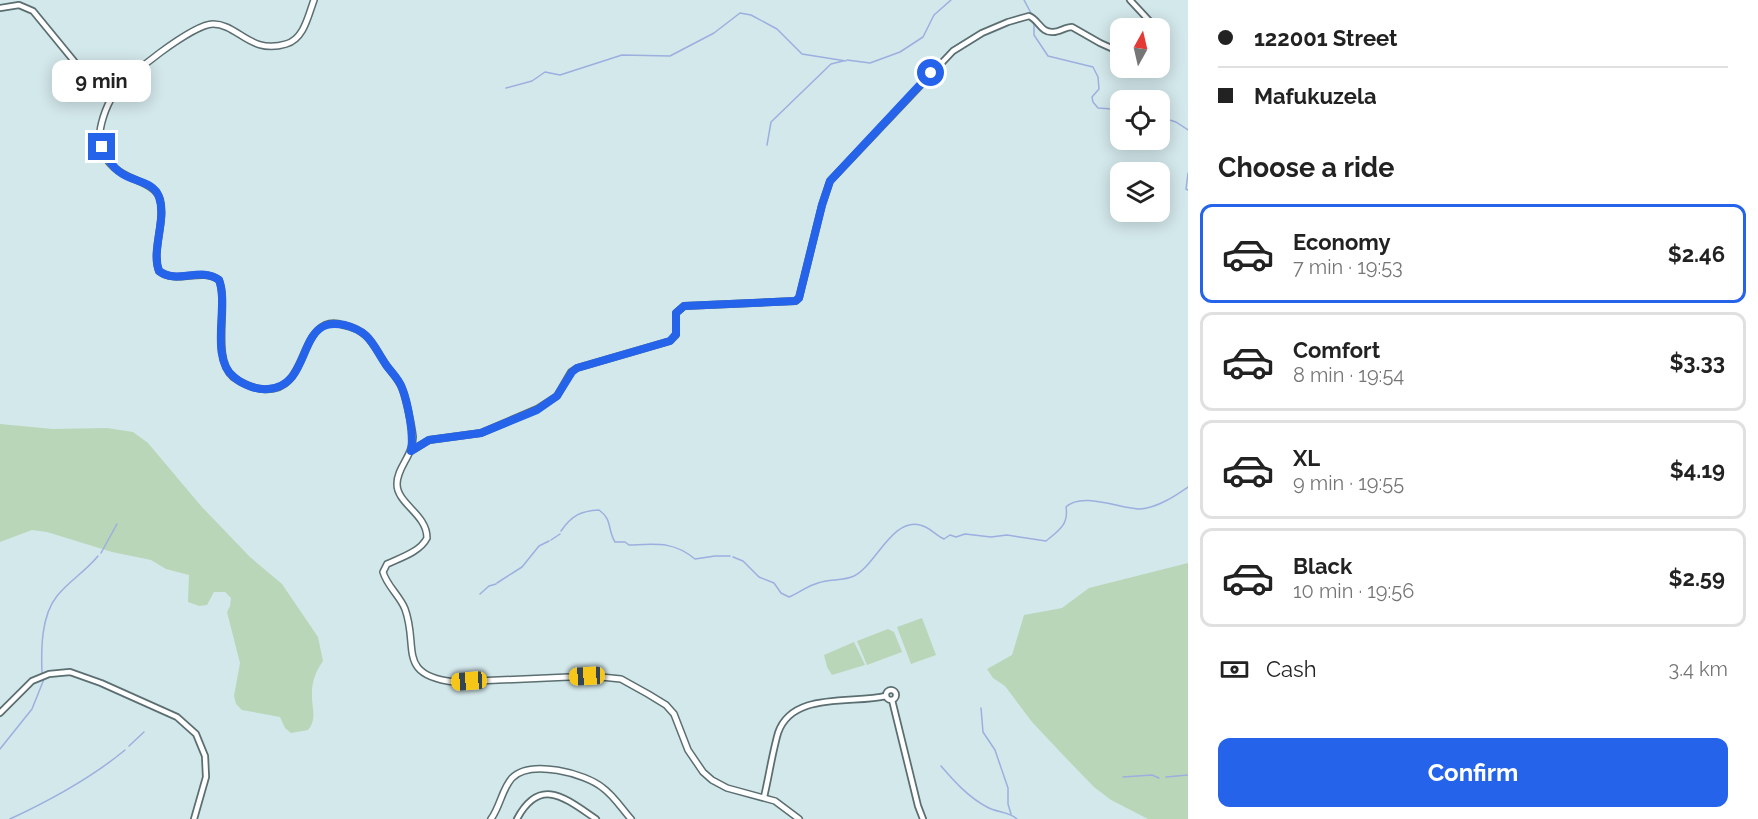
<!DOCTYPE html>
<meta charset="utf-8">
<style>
body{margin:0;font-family:Raleway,sans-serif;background:#f6f6f6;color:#222;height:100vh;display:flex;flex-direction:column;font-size:22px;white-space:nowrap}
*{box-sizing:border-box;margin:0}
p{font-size:20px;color:#767676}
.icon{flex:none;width:33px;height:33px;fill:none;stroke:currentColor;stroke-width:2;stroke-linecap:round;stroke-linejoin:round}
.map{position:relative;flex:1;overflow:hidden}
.panel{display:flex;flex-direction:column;background:#fff;width:570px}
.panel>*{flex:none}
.guide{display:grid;align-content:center;height:132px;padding:0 30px;background:#fff}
.needle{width:39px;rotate:8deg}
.fabs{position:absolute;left:1110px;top:18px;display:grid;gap:12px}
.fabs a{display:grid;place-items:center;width:60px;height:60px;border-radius:12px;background:#fff;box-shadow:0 3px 15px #0003;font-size:30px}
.end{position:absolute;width:27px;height:27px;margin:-14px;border:8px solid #2563eb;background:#fff;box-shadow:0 0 0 3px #fff}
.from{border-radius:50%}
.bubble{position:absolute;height:42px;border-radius:12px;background:#fff;box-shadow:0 3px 15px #0003;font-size:20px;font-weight:700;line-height:42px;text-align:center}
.car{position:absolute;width:18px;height:36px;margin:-18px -9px;border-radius:8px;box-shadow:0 0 4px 2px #0007;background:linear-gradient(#f5c518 24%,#345 0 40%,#f5c518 0 76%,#345 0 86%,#f5c518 0)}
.guide b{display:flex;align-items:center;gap:21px;height:57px;font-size:22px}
.guide b+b{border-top:2px solid #e0e0e0}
.guide i{width:15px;height:15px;background:#222}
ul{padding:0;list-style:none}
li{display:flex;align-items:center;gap:18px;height:99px;margin:0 12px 9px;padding:0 18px;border:3px solid #e0e0e0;border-radius:12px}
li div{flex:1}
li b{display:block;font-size:22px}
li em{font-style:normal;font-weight:700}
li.current{border-color:#2563eb}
li>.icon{width:54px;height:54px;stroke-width:1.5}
h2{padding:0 30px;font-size:27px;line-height:72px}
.pay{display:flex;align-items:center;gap:15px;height:66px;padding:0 30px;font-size:22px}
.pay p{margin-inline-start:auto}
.cta{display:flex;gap:12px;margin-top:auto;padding:12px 30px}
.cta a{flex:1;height:69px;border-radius:12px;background:#2563eb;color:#fff;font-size:24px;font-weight:700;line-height:69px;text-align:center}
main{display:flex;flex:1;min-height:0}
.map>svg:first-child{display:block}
</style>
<main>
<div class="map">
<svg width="1188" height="819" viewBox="0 0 1188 819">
<rect width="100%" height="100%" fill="#d3e8eb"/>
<g fill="#b9d6b8">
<path d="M0,424l53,5 54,-1 26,4 15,11 53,63 49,51 32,27 36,53 5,24c-7,10 -11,20 -11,32 -1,14 6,25 -4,37l-17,3 -6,-5 -5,-11 -38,-7 -6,-6 -2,-8 6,-33 -13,-51 3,-6 1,-8 -6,-6h-11l-7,13 -8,1 -11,-4 1,-27 -23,-6 -15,-9 -39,-8 -65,-20 -15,-2 -32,12z"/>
<path d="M1188,563v256h-40l-37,-19 -17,-13 -30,-31 -32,-34 -27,-36 -12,-8 -6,-9 25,-14 12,-40 38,-7 27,-20z"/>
<path d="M922,618l14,37 -25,9 -14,-37z"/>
<path d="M888,629l6,3 8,20 -35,13 -10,-24z"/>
<path d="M854,642l11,23 -33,10 -5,-8 -3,-12z"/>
</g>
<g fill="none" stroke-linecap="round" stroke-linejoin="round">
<g stroke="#9cafdf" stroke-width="1.5">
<path d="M1024,0l8,15"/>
<path d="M1034,22v13l14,21 45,11 5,10 1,12 -7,8 1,5 5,6 14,1 8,5"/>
<path d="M847,60l23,3 30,-11 23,-15 11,-22 17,-15"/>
<path d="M506,88l26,-7 13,-9 15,3 62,-20 48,1 44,-23 26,-20 11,2 26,14 25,25 44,7"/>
<path d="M1160,117l16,5 12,8"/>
<path d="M767,145l4,-23 60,-58 12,-3"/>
<path d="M1188,173l-2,16 2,1"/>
<path d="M561,531c11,-16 20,-20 38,-21 14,10 8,19 16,32h10l4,3c27,-1 44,-4 66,14l20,-3h15"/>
<path d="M551,540l9,-6"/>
<path d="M101,553l16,-29"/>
<path d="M733,557l10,4 16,16 15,6 7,10 8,4c10,-4 18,-11 29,-14 11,-4 26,-2 36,-7 22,-11 38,-58 66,-51 10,2 15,10 24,14l6,-4 6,2 9,-3 26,3 16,-2 39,6c12,-10 23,-16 20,-34 16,-16 55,2 74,2 17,-1 35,-13 48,-22"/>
<path d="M497,583l25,-16 17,-21 10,-5"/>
<path d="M480,594l9,-8 7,-2"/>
<path d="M42,674c-1,-25 -1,-58 15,-78 12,-15 29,-25 41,-40"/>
<path d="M981,708l2,24 12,18 13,38v16l3,10"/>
<path d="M129,746l15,-14"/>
<path d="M0,749l32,-40 12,-30"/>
<path d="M941,766c13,15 27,31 46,41 10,6 21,4 30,12"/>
<path d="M1123,777l29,-2 7,3"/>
<path d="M1166,777l22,-2"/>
<path d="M10,819c41,-19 80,-40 115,-69"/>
</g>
<defs>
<g id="tertiary">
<path d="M1130,0l26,28"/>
<path d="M0,8l19,-3 14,6 50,61 31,22"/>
<path d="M1160,33v14"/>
<path d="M411,451l18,-11 52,-7 56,-24 20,-13 14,-24 6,-4 93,-27 6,-6v-22l8,-7 112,-5 3,-3 23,-93 8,-24 123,-130 29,-18 26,-11 21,-6c10,4 12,17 24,16 7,0 12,-5 19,-5l28,16 20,9"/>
<circle cx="891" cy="695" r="5"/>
<path d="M892,700l26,106 5,13"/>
<path d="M0,713l32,-32 17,-7 21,-2 31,11 76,34 19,17 9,22 1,21 -12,42"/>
<path d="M764,797c5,-21 8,-43 14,-64 14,-42 75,-29 108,-37"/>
<path d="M517,819c23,-43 48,-21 79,0"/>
</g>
<g id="secondary">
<path d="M314,0c-6,16 -10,39 -28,44 -36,11 -48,-20 -73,-20 -20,0 -88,53 -99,70 -8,12 -16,34 -14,48 8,42 52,33 60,57 6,22 -9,52 -1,72 18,14 42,-4 60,9 10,24 -8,78 14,97 8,6 20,11 29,12 43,5 36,-51 63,-64 5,-2 12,-2 18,0 27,5 30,21 44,41 5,7 12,14 15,22 4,10 10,39 11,49 0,19 -16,30 -16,47 0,20 30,30 30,54 -7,14 -27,20 -40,26l-4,8c4,14 17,24 22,37 14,38 -9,66 49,73l137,-6 30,3 27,15 18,11 8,9 14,36 15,22 9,8 15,8 48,13 24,18"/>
<path d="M491,819c9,-12 11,-30 21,-41 18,-19 73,-5 91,10 11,8 19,21 28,31"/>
</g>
</defs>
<use href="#tertiary" stroke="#5b6e71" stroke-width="8"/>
<use href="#secondary" stroke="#5b6e71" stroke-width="8"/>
<use href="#tertiary" stroke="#fff" stroke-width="4.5"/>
<use href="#secondary" stroke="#fff" stroke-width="5"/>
</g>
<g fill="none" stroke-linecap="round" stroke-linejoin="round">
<path stroke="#2563eb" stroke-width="8" d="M102,147c5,10 10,20 19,26 12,9 33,8 38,24 8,23 -8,53 0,74 18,14 42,-5 60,9 10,25 -10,78 15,97 9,8 23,13 34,12 40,-3 31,-56 59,-64 6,-2 12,-1 18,0 26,7 28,21 41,40 6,8 13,14 16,23 6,14 12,48 9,63l18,-11 52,-7 56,-23 20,-14 15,-24 5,-4 93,-27 6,-7v-21l8,-7 111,-5 4,-3 23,-93 8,-24 101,-108"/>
</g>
</svg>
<div class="fabs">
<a><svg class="needle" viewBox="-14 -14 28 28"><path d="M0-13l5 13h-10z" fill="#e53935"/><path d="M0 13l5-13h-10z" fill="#767676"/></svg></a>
<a><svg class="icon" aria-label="locate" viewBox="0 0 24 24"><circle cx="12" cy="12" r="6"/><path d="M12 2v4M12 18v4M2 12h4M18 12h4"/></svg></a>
<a><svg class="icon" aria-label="layers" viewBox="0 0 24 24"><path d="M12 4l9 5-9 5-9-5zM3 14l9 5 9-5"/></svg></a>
</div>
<i class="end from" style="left:931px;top:73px"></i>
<i class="end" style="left:102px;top:147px"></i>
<div class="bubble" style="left:52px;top:60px;width:99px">9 min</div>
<i class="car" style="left:587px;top:676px;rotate:267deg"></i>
<i class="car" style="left:469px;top:681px;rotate:266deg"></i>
</div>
<section class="panel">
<div class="guide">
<b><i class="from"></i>122001 Street</b>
<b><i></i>Mafukuzela</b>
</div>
<h2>Choose a ride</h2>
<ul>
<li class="current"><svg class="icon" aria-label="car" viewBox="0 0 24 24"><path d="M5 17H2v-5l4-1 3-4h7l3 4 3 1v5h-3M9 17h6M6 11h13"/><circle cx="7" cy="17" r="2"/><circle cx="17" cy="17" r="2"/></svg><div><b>Economy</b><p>7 min · 19:53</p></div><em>$2.46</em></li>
<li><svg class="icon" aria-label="car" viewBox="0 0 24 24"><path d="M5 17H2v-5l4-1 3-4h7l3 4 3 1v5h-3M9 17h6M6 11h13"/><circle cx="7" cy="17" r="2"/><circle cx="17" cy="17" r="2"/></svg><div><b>Comfort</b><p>8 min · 19:54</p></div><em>$3.33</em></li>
<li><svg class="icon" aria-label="car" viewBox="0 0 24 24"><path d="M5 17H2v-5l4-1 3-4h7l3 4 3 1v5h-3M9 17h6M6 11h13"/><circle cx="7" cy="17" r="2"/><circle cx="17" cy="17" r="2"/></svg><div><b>XL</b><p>9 min · 19:55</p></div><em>$4.19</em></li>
<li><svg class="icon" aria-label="car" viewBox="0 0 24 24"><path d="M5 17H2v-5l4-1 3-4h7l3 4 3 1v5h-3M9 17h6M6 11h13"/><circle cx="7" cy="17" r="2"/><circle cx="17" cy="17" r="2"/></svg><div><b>Black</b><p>10 min · 19:56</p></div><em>$2.59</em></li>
</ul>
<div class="pay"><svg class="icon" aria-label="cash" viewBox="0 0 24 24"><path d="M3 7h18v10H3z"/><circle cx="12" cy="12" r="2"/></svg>Cash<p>3.4 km</p></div>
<div class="cta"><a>Confirm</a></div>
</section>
</main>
